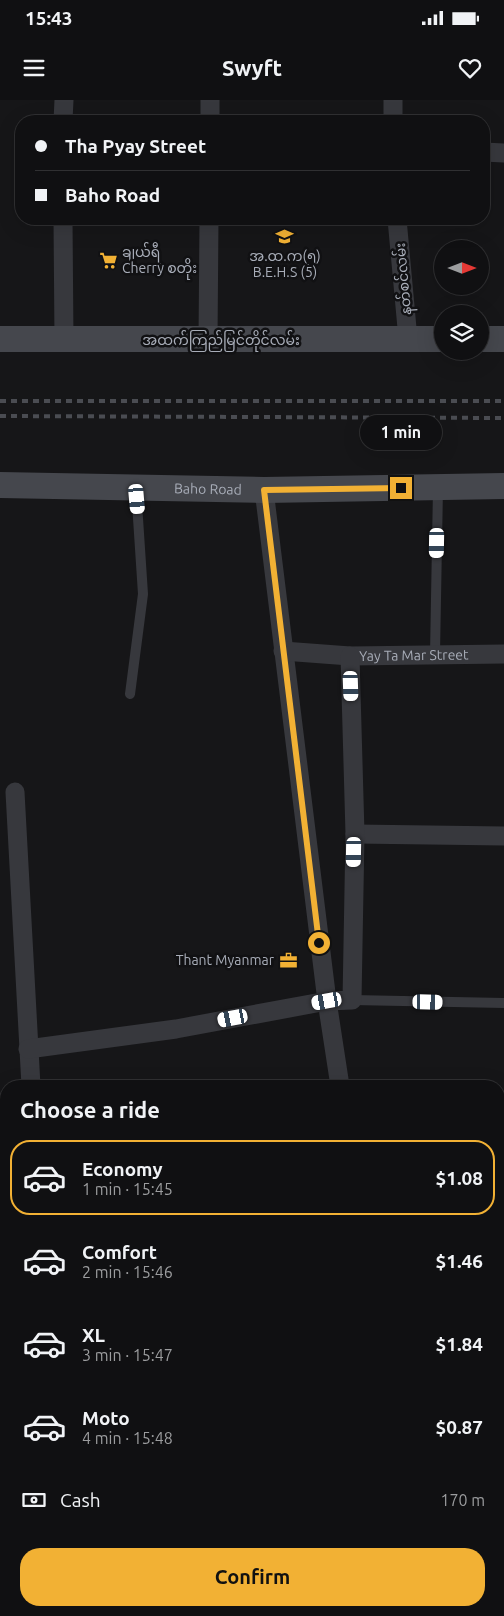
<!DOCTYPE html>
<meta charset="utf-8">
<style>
body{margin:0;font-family:Ubuntu,"Noto Sans Myanmar",sans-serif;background:#1e1e20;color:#f1f3f6;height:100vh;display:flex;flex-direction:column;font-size:19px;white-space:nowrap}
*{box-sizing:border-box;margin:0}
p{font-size:16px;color:#9c9d9f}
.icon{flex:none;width:28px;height:28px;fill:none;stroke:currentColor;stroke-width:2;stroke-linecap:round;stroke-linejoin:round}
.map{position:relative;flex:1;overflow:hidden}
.panel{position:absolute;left:0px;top:980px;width:505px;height:536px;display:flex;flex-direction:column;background:#101012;border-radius:20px 20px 0 0;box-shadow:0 5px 20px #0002,0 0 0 1px #303032}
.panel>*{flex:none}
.guide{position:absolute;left:15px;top:15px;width:475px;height:110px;border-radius:20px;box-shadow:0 5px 20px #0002,0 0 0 1px #303032;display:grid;align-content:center;height:110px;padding:0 20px;background:#101012}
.needle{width:32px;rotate:90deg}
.tools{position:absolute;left:434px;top:140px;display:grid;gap:10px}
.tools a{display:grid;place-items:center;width:55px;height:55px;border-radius:50%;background:#101012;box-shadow:0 5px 20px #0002,0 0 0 1px #303032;font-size:25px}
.end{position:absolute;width:22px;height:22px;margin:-11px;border:6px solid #f2b134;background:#111;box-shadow:0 0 0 2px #111}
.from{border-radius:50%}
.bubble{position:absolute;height:35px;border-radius:18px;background:#101012;box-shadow:0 5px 20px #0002,0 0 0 1px #303032;font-size:16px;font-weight:700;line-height:35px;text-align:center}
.car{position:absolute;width:15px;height:30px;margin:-15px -8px;border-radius:6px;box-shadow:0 0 4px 1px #0007;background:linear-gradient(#fff 24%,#345 0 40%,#fff 0 76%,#345 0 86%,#fff 0)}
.guide b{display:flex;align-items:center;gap:18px;height:48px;font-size:19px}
.guide b+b{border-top:1px solid #303032}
.guide i{width:12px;height:12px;background:#f1f3f6}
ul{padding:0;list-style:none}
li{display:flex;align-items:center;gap:15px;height:75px;margin:0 10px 8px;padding:0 10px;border:2px solid transparent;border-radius:20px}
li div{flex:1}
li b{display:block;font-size:19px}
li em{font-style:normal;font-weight:700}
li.on{border-color:#f2b134}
li>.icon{width:45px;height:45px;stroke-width:1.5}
h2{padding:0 20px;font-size:22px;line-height:60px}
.pay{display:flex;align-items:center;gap:12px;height:55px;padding:0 20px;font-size:19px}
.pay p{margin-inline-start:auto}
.cta{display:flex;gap:10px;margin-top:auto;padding:10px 20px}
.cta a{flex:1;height:58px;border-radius:20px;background:#f2b134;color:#111;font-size:20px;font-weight:700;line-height:58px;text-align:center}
.status{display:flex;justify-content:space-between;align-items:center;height:35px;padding:0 25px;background:#101012;direction:ltr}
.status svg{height:14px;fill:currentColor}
header{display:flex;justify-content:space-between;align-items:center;height:65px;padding:0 20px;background:#101012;font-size:22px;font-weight:700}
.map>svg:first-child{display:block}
</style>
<div class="status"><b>15:43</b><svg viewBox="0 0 49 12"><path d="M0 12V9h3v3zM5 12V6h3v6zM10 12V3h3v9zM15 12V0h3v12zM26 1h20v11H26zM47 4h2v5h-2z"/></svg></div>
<header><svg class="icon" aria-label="menu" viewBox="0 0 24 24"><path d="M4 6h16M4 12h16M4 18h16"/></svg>Swyft<svg class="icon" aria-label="heart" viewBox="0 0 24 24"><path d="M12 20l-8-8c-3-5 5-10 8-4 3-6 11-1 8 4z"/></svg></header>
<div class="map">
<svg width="504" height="1516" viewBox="0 0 504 1516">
<rect width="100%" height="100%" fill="#161618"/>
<path fill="#222225" d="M504,1165v69l-5,-3v-58z"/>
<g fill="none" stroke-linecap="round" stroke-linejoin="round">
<g stroke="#37383d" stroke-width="10">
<path d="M435,554l3,-166"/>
<path d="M130,594l13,-100 -7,-106"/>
<path d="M352,900l152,3"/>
</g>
<g stroke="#37383d" stroke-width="19">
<path d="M63,21l1,-21"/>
<path d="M210,21v-21"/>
<path d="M393,21v-21"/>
<path d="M484,52l20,1"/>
<path d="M63,119l1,121"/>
<path d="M397,119l11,120"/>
<path d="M208,241l1,-122"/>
<path d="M264,390l63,511 13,85"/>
<path id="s1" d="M283,551l67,5 154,-2"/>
<path d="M15,692l16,294"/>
<path d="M355,734l149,2"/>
<path d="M28,949l148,-20 151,-28 25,-1 3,-166 -5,-178"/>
<path d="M499,1062h5"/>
<path d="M499,1154l5,-7"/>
<path d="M499,1248l5,3"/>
<path d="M0,1282l6,-1"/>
<path d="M0,1382l6,-1"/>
<path d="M499,1444l5,3"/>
<path d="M0,1479l6,-2"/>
<path d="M109,1510l2,6"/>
<path d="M232,1510l1,6"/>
</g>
<g stroke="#45474d" stroke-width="26">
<path d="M0,239h442"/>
<path d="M480,239h24"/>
<path id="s2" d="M0,385l264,5 240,-4"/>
</g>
<g stroke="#4a4c52" stroke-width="4" stroke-dasharray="6 5" stroke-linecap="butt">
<path d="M0,301h504"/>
<path d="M0,316l504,2"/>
</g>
</g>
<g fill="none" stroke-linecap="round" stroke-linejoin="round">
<path stroke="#f2b134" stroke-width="6" d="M319,843l-55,-453 137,-2"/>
</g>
<defs>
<symbol id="school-bare" viewBox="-9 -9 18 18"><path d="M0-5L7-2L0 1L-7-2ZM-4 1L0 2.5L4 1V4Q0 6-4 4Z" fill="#f2b134" stroke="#111113" stroke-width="2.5" paint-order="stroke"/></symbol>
<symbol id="supermarket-bare" viewBox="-9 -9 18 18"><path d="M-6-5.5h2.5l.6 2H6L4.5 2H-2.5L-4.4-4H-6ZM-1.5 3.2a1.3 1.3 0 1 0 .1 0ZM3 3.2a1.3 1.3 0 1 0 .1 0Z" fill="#f2b134" stroke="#111113" stroke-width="2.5" paint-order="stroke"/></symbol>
<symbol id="office-bare" viewBox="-9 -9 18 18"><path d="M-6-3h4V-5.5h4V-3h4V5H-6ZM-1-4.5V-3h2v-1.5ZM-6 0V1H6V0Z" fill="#f2b134" stroke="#111113" stroke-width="2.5" paint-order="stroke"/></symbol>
</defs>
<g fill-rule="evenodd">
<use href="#school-bare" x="272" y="124" width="25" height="25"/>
<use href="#supermarket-bare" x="96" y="148" width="25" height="25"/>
<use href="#office-bare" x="276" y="848" width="25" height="25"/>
</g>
<g text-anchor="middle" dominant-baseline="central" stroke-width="5" stroke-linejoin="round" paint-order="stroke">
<g font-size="14" fill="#a8adb8" stroke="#111113" text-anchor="start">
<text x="122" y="152">ချယ်ရီ<tspan x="122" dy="16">Cherry စတိုး</tspan></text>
<text x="285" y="156" text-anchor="middle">အ.ထ.က(၅)<tspan x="285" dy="16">B.E.H.S (5)</tspan></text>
<text x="274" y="860" text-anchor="end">Thant Myanmar</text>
</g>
<g font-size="14" fill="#a8adb8" stroke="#111113">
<text transform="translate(403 179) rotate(-95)">နတ်စင်လမ်း</text>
<text x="221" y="240">အထက်ကြည်မြင်တိုင်လမ်း</text>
<text stroke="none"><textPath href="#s2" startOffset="208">Baho Road</textPath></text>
<text stroke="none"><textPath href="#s1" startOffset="131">Yay Ta Mar Street</textPath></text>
</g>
</g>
</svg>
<div class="tools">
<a><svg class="needle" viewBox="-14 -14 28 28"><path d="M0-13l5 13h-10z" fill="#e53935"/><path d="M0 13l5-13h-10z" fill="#9c9d9f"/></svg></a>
<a><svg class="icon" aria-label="layers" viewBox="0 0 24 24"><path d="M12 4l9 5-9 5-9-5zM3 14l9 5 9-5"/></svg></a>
</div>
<i class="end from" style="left:319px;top:843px"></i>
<i class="end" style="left:401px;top:388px"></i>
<div class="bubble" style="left:360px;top:315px;width:82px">1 min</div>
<i class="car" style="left:137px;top:399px;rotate:175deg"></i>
<i class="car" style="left:437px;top:443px;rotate:181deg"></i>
<i class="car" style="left:351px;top:586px;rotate:178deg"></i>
<i class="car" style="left:354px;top:752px;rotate:181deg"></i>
<i class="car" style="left:327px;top:901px;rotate:260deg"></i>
<i class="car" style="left:428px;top:902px;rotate:91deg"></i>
<i class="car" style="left:233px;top:918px;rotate:259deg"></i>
<div class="guide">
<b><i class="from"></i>Tha Pyay Street</b>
<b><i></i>Baho Road</b>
</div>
<section class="panel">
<h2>Choose a ride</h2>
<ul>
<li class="on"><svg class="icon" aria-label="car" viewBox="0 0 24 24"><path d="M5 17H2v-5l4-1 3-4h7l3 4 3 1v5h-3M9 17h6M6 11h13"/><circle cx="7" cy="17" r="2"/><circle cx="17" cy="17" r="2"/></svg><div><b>Economy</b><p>1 min · 15:45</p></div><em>$1.08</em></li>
<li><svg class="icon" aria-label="car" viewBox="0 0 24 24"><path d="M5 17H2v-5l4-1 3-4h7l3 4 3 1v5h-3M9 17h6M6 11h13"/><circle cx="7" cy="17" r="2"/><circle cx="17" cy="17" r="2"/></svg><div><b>Comfort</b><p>2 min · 15:46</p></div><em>$1.46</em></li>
<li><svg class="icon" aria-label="car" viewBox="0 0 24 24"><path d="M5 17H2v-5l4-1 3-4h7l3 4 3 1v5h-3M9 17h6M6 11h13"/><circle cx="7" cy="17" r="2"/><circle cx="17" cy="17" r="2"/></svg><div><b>XL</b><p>3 min · 15:47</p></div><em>$1.84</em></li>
<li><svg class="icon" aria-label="car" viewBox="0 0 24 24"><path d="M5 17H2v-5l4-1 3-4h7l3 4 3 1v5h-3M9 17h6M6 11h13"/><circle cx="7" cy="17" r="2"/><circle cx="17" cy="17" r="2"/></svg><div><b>Moto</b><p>4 min · 15:48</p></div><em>$0.87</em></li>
</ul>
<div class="pay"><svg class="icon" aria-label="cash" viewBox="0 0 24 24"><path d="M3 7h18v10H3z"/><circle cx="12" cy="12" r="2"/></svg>Cash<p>170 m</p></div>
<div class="cta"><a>Confirm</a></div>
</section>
</div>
